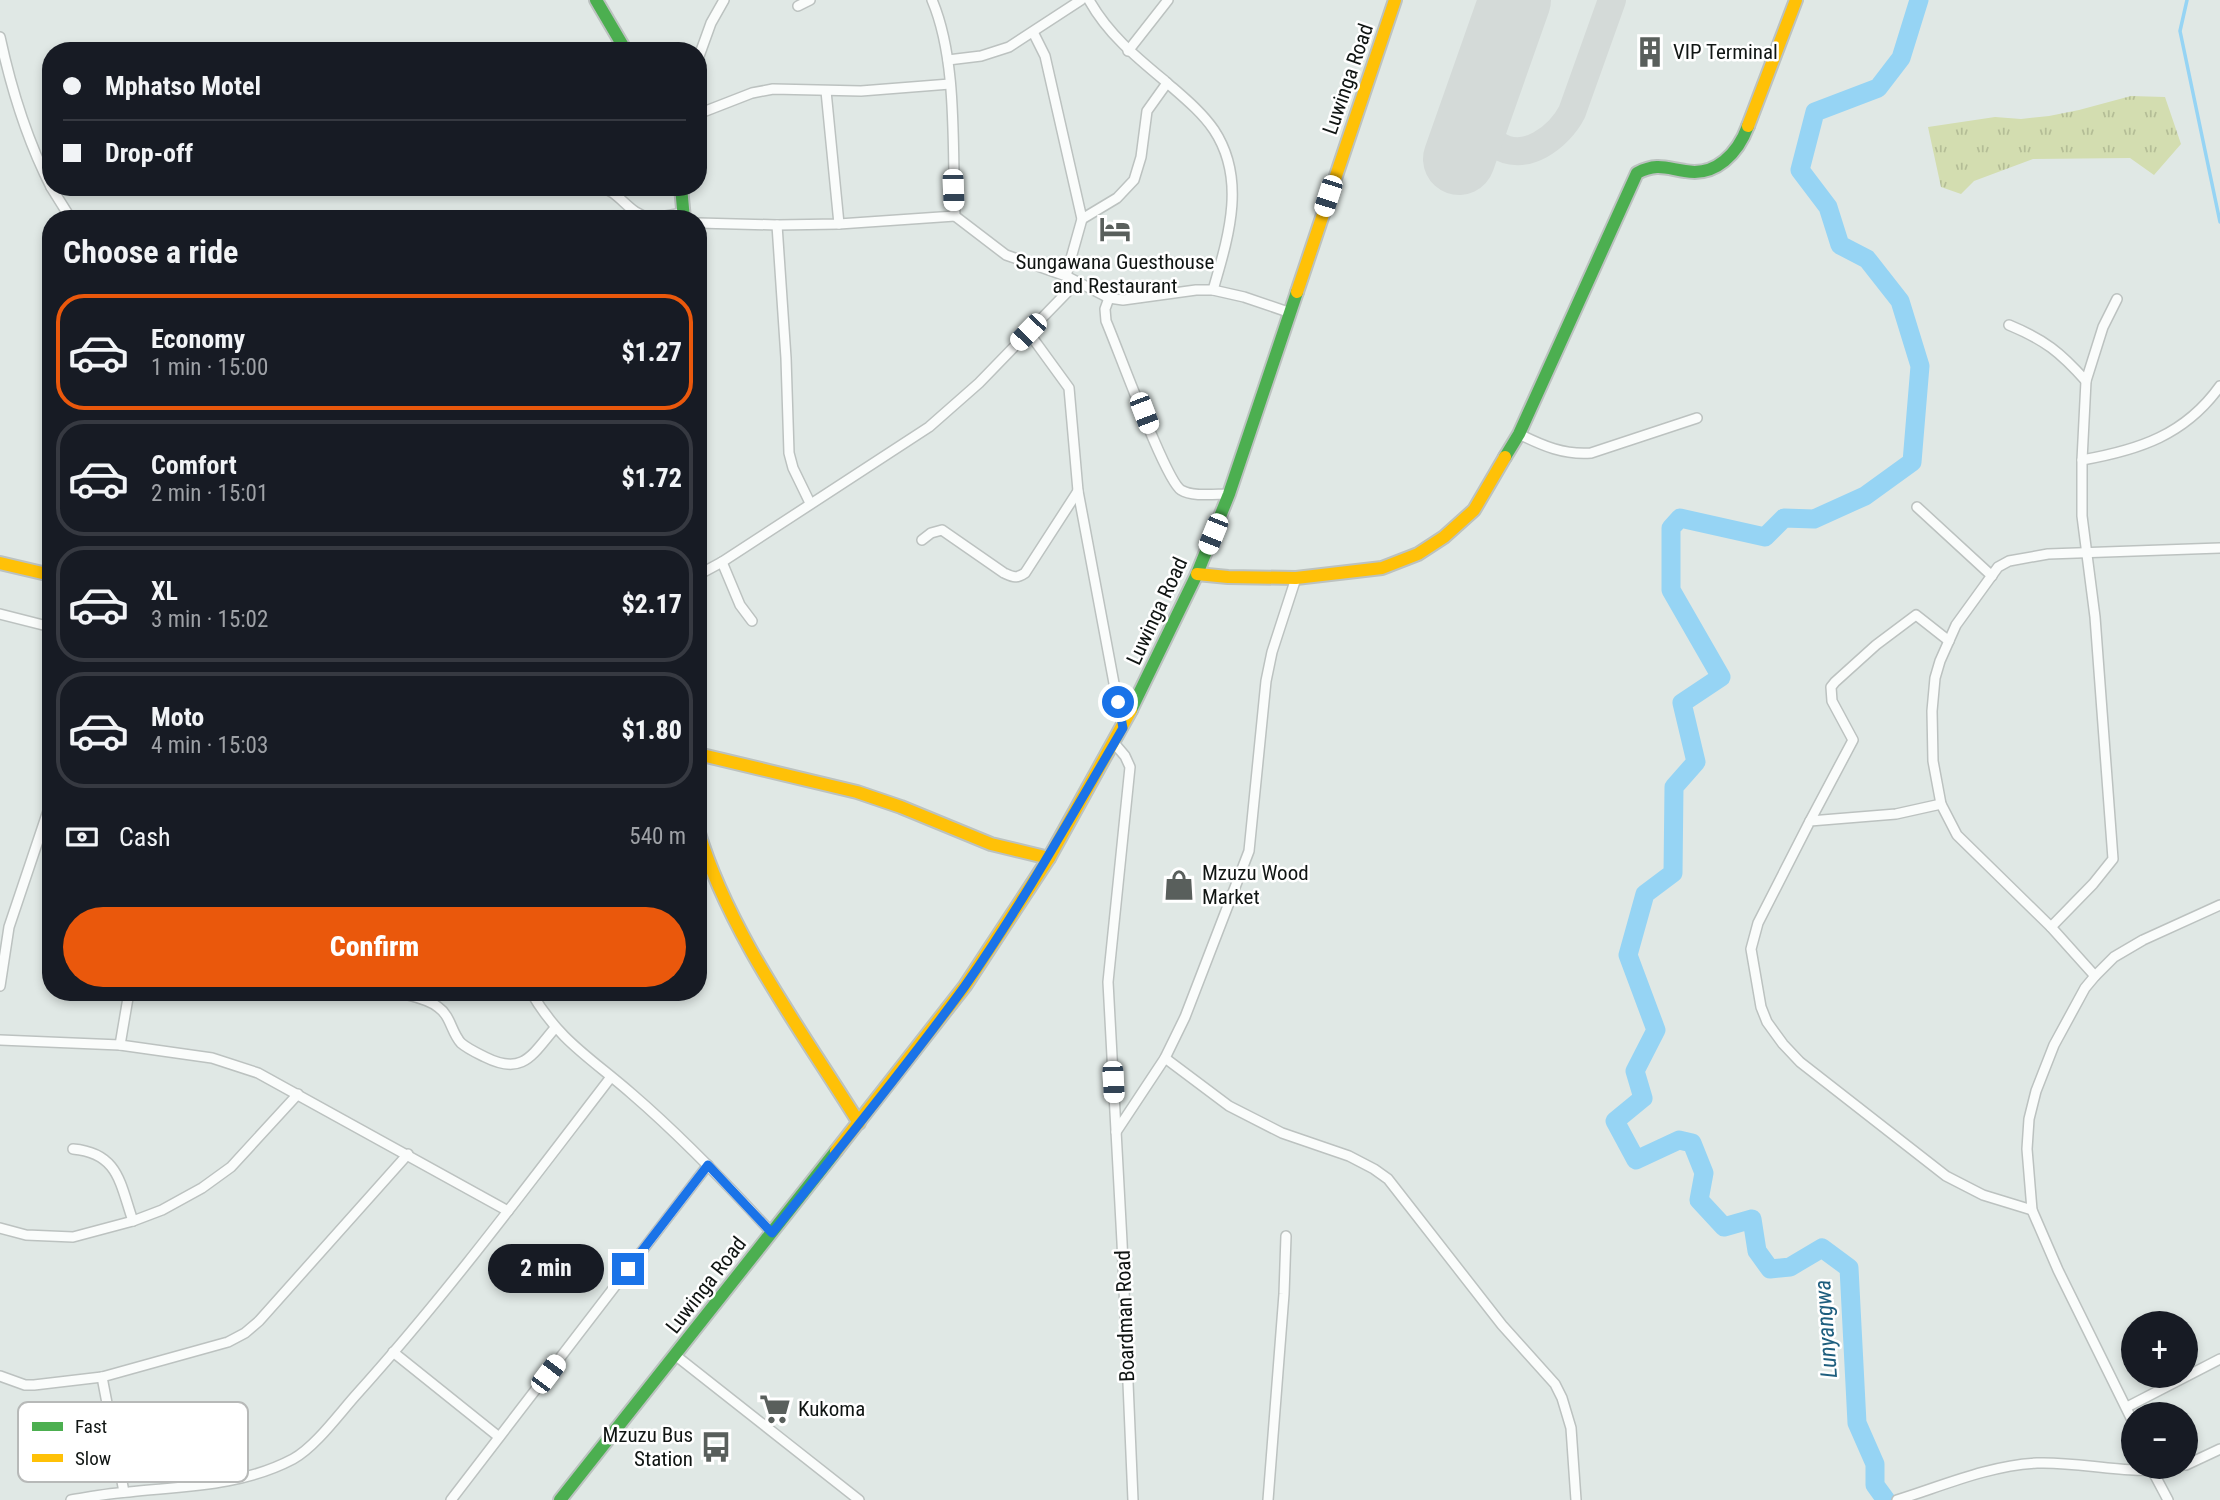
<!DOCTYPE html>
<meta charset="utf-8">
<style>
body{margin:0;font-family:"Roboto Condensed",sans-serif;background:#20242c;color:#f1f3f6;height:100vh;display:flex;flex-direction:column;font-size:26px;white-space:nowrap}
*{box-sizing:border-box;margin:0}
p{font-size:23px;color:#9ea1a6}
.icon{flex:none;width:38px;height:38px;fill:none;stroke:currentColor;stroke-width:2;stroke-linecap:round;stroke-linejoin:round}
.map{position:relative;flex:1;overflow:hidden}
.details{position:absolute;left:42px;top:210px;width:665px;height:791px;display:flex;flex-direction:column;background:#171b24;border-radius:28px;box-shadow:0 4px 10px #0003}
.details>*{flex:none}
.banner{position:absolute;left:42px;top:42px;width:665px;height:154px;border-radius:28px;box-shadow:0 4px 10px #0003;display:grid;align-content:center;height:154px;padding:0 21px;background:#171b24}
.tools{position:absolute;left:2121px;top:1311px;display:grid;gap:14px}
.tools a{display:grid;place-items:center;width:77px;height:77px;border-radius:50%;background:#171b24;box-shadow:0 4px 10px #0003;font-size:35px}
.end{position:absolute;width:32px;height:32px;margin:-16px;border:9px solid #1a73e8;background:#fff;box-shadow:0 0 0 4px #fff}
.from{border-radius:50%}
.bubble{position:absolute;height:49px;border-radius:24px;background:#171b24;box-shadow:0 4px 10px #0003;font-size:23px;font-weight:800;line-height:49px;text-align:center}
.car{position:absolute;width:21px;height:42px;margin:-21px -10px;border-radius:9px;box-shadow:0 0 5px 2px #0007;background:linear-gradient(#fff 24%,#345 0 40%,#fff 0 76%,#345 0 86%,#fff 0)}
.banner b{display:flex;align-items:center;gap:24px;height:66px;font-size:26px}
.banner b+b{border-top:2px solid #363941}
.banner i{width:18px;height:18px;background:#f1f3f6}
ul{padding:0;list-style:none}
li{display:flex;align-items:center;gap:21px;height:116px;margin:0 14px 10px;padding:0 7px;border:4px solid #363941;border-radius:28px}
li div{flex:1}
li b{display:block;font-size:26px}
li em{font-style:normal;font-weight:800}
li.active{border-color:#ea580c}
li>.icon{width:63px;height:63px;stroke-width:1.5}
h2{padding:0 21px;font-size:32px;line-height:84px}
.pay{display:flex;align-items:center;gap:18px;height:77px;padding:0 21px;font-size:26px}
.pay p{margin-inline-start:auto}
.cta{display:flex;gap:14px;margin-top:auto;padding:14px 21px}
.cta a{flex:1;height:80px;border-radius:42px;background:#ea580c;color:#fff;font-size:28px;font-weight:800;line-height:80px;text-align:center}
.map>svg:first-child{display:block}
</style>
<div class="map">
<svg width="2220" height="1500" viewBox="0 0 2220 1500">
<defs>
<pattern id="grass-tufts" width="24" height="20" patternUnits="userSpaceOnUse" patternTransform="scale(1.75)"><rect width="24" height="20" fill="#d3ddb0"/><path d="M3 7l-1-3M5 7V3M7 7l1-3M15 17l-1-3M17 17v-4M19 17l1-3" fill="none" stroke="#b4bd96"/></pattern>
</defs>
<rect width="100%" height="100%" fill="#e0e8e5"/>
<path fill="url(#grass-tufts)" d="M2131,96l34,1 16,47 -27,31 -24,-17 -97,1 -59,22 -13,13 -20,-7 -13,-60 67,-10 26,2 28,-3 30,-6z"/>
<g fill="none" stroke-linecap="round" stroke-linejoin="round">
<path stroke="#96d4f4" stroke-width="3.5" d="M2187,0l-7,31 40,191"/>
<path stroke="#96d4f4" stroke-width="19" d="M1886,1500l-11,-15v-21l-18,-41 -8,-155 -27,-20 -32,19 -20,2 -13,-18 -5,-32 -28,8 -25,-27 5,-27 -12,-30 -13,-3 -43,20 -21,-39 28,-23 -8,-27 21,-41 -28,-75 17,-61 28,-21 1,-86 22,-25 -14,-59 39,-26 -50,-87v-62l9,-10 85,19 19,-19 30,1 51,-23 47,-34 8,-96 -20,-65 -33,-42 -27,-14 -12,-38 -28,-37 15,-58 63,-24 23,-30 18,-58"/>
<path stroke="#d4dad8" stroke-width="28" d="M1478,105c3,14 7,31 18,39 28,21 64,-8 76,-32l40,-112"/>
<path stroke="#d4dad8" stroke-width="72" d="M1459,159l56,-159"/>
<defs>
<g id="street">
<path d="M932,0c26,61 20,149 23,216l51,39 60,21 43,22 14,2 73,-10h17l31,7 47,16"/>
<path d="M1089,0c19,34 47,57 76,81 17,15 36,30 49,49 33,50 14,108 -1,160"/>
<path d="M798,6l12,-6"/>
<path d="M1033,32l12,24 37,163 -16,57"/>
<path d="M0,37c11,51 27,103 51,150"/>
<path d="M1128,51l40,-51"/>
<path d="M698,59l13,-36 13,-23"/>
<path d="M948,60l33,-4 28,-9 72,-47"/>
<path d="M826,91l13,133"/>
<path d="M698,114l54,-21 21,-4 88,2 89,-7"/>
<path d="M51,187l20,32"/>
<path d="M600,187c20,4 29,28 49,30 11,1 24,-3 35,-4"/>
<path d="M1082,219l35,-21 17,-18 7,-23 6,-46 20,-28"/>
<path d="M698,223l79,2 62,-1 116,-8"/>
<path d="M777,225l9,133 3,95 4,15 17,35"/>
<path d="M1109,298l-4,11 1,12c11,25 59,159 75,169 11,7 34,4 48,4"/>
<path d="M2009,325c36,15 51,27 77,56"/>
<path d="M1029,333l40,55 9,103 44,235"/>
<path d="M1519,434c24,12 45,21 72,19l106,-35"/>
<path d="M2082,460c57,-10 103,-25 138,-74"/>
<path d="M1917,507l75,69"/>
<path d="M922,540l9,-7 11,-3 62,43c9,4 12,6 21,0l53,-82"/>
<path d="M722,562l18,43 12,16"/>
<path d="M698,575l24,-13 207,-135 50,-44 98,-101"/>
<path d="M0,614l51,13"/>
<path d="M1114,743l11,13 5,11 -22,215 14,260 11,258"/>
<path d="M1941,804l-45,10 -86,7 -52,102 -7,26 10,58 6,15 16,22 17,18 146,114 37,19 49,15"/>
<path d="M1810,821l43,-81 -21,-39 -1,-14 4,-5 41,-37 40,-30 33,26"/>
<path d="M2051,927l42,-43 20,-25 -18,-242 -13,-101v-56l4,-79 17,-54 14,-28"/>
<path d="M2095,976l-44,-49 -94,-92 -16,-31 -8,-43 -1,-50 3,-33 5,-17 16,-36 42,-58 11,-6 39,-7 172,-6"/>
<path d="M0,986l9,-59 42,-125"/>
<path d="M397,992c13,4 30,6 41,15 13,9 13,25 23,36 7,6 16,10 24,14 38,19 47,-2 70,-29"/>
<path d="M531,992c28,49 60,66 101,102 50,43 95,90 140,139"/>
<path d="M0,1040l120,5 92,13 46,15 250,138"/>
<path d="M120,1045l9,-53"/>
<path d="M1165,1058l64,48 53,27 67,23 25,13 14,10 114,146 53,59 7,14 9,30 5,72"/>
<path d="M1116,1132l49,-74 20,-41 64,-166 17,-170 6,-29 24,-74"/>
<path d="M73,1149c46,4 47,35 60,72"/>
<path d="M0,1228l26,7 47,2 60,-16 29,-11 40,-22 29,-21 67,-73"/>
<path d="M393,1352l106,85"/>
<path d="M675,1355l184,145"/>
<path d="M0,1376l25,9h9l68,-8 126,-35 17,-9 14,-12 149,-167"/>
<path d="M102,1377l22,115"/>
<path d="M2127,1407l93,-48"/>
<path d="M2133,1422l-75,-152 -26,-60 -5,-61 2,-30 7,-28 18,-46 31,-57 10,-12 19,-19 29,-17 77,-35"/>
<path d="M2186,1465l34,-16"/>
<path d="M2151,1468l17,32"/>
<path d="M71,1500c19,-3 38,-7 58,-8 56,-6 113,-6 164,-33 22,-12 46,-45 63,-64 91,-101 172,-210 255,-318"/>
<path d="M451,1500l257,-335"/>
<path d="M1268,1500l16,-206 2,-58"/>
<path d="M1897,1500c45,-14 93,-35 140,-37 48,-2 96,15 144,3"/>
</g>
<g id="fast">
<path d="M596,0l30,51"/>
<path d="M681,187l3,32"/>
<path d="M1505,457l14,-23 118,-261c20,-10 28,-5 48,-2 31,6 53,-18 63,-45"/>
<path d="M1131,710l66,-136 32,-80 68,-202"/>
<path d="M560,1500l276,-349"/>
</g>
<g id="slow">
<path d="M1748,126l48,-126"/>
<path d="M1297,292l98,-292"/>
<path d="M0,563l51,12"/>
<path d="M1197,574l31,3 68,1 86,-10 36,-14 26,-17 30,-27 31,-53"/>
<path d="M698,754l159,38 44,15 90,37 58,14"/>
<path d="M698,830c31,104 104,201 161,293"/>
<path d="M836,1151l129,-165 84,-128 82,-148"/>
</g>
</defs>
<use href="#street" stroke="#bcc2c0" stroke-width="12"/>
<use href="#fast" stroke="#bcc2c0" stroke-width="16"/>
<use href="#slow" stroke="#bcc2c0" stroke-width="16"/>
<use href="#street" stroke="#fafcfb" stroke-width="9"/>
<use href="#fast" stroke="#4caf50" stroke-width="12"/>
<use href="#slow" stroke="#ffc107" stroke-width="12"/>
</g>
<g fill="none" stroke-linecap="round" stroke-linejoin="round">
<path stroke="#1a73e8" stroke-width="9" d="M628,1269l80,-104 64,68c65,-82 132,-163 193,-247 58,-83 107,-171 158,-258l-5,-26"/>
</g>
<defs>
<symbol id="building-bare" viewBox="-9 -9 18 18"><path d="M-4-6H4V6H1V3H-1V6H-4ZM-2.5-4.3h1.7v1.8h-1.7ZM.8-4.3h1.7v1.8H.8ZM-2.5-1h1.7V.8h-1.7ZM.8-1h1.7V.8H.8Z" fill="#595f5c" stroke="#fff" stroke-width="2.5" paint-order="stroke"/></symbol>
<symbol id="hotel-bare" viewBox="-9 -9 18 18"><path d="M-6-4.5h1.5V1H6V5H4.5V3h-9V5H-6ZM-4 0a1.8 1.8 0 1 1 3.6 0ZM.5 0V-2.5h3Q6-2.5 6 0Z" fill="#595f5c" stroke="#fff" stroke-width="2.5" paint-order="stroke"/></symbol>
<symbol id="shop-bare" viewBox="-9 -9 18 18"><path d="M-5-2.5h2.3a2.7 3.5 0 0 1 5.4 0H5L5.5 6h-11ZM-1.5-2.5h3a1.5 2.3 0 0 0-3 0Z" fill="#595f5c" stroke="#fff" stroke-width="2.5" paint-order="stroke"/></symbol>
<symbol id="supermarket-bare" viewBox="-9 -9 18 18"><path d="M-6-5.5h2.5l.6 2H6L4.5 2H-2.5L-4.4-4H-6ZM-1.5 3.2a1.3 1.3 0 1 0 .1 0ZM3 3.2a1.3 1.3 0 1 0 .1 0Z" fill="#595f5c" stroke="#fff" stroke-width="2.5" paint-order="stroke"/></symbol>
<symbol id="bus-bare" viewBox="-9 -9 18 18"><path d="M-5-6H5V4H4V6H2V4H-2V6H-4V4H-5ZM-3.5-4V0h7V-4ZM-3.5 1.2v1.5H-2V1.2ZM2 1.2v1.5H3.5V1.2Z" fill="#595f5c" stroke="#fff" stroke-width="2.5" paint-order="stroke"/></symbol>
</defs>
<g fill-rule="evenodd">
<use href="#building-bare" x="1628" y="30" width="44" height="44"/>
<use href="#hotel-bare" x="1093" y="207" width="44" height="44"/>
<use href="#shop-bare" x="1157" y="863" width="44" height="44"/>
<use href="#supermarket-bare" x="753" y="1387" width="44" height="44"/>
<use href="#bus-bare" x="694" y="1425" width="44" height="44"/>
</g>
<g text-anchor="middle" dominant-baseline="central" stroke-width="5" stroke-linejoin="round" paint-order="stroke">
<g font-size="21" fill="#101513" stroke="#fff" text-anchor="start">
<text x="1673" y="52">VIP Terminal</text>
<text x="1115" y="262" text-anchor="middle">Sungawana Guesthouse<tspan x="1115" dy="24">and Restaurant</tspan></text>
<text x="1202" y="873">Mzuzu Wood<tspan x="1202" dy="24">Market</tspan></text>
<text x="798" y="1409">Kukoma</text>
<text x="693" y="1435" text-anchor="end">Mzuzu Bus<tspan x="693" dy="24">Station</tspan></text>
</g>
<g font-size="21" fill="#101513" stroke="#fff">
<text transform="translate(1348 79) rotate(-71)">Luwinga Road</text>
<text transform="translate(1157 611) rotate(-65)">Luwinga Road</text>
<text transform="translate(706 1285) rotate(-52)">Luwinga Road</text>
<text transform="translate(1125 1316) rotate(-92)">Boardman Road</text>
</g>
<g font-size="23" font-style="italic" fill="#1e5e7e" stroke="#fff">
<text transform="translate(1826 1329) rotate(-94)">Lunyangwa</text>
</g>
</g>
<rect x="18" y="1402" width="230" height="80" rx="10" fill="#fff" stroke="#b7b9b8" stroke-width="2"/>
<rect x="32" y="1422" width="31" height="9" fill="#4caf50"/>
<rect x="32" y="1454" width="31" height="8" fill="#ffc107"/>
<g font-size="19" fill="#101513">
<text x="75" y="1433">Fast</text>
<text x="75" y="1465">Slow</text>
</g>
</svg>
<div class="tools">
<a>+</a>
<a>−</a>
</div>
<i class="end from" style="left:1118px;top:702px"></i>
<i class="end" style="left:628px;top:1269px"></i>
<div class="bubble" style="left:488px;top:1244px;width:116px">2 min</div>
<i class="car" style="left:953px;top:190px;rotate:178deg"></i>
<i class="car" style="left:1328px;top:196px;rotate:198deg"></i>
<i class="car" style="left:1028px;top:332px;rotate:224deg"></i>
<i class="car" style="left:1144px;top:413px;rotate:159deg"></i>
<i class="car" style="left:1213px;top:534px;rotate:202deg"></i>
<i class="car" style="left:1113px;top:1082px;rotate:177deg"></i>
<i class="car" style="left:548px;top:1374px;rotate:37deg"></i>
<div class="banner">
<b><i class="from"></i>Mphatso Motel</b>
<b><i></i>Drop-off</b>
</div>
<section class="details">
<h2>Choose a ride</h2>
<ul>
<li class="active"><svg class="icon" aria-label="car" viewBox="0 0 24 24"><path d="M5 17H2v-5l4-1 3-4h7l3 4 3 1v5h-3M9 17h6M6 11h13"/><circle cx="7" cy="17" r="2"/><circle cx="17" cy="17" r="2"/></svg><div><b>Economy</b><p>1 min · 15:00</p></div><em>$1.27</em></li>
<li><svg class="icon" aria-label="car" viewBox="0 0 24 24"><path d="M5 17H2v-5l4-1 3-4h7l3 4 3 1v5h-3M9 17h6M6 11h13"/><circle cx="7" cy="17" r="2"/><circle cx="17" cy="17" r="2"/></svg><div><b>Comfort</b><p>2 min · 15:01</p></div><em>$1.72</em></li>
<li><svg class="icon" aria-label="car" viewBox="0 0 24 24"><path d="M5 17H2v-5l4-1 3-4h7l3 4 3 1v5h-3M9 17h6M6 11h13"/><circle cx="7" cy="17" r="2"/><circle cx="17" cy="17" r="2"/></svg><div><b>XL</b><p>3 min · 15:02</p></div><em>$2.17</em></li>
<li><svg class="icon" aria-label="car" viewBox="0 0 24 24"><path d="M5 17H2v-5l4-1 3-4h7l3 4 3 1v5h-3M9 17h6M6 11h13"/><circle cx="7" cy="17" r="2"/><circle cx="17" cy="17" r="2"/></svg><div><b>Moto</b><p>4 min · 15:03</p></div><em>$1.80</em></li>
</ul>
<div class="pay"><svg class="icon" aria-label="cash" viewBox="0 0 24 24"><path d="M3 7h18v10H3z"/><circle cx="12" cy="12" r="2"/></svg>Cash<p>540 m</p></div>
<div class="cta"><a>Confirm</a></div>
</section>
</div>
